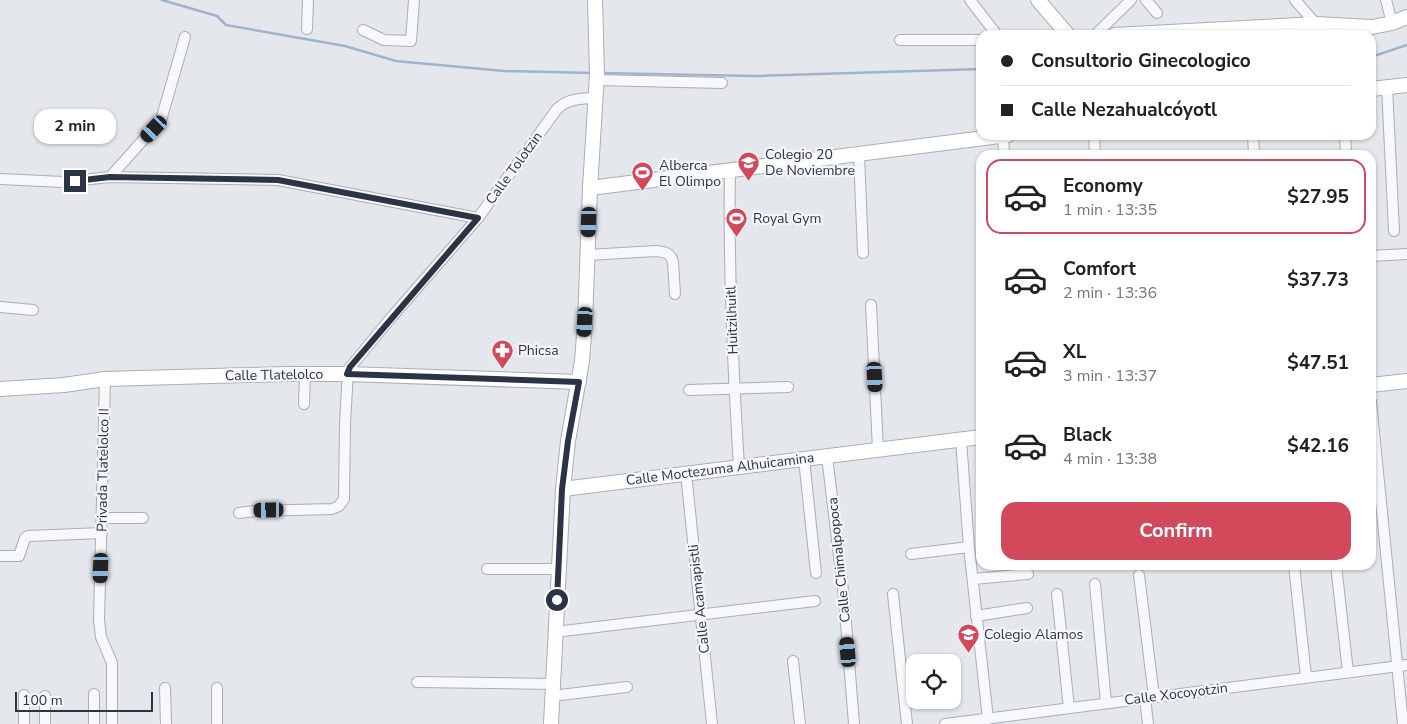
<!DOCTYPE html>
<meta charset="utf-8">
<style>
body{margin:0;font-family:"Nunito Sans",sans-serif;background:#f6f6f6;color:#222;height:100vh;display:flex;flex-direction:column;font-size:19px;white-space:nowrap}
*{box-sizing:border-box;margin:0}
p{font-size:16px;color:#767676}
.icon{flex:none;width:28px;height:28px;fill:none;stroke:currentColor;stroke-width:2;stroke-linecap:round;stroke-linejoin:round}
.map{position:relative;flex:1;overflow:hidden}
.drawer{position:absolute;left:976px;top:150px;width:400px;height:420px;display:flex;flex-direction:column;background:#fff;border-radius:15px;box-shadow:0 1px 4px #0004}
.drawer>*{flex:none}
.top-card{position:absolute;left:976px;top:30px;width:400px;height:110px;border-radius:15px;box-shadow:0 1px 4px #0004;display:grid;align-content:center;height:110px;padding:0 25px;background:#fff}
.fabs{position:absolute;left:906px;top:654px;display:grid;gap:10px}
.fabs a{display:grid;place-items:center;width:55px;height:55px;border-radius:10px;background:#fff;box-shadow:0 1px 4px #0004;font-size:25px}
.scale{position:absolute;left:15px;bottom:12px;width:138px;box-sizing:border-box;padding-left:5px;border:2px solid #2b3445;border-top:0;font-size:14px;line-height:18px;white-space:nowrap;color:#2b3445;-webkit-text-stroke:4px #f4f6f9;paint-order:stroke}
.end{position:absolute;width:22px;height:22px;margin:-11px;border:6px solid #2b3445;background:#fff;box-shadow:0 0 0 2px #fff}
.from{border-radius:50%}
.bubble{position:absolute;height:35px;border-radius:15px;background:#fff;box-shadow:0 1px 4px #0004;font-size:16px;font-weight:700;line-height:35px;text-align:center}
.car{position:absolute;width:15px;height:30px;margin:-15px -8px;border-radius:6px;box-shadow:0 0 4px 1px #0007;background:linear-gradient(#222 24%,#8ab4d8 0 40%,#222 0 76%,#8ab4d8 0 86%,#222 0)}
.top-card b{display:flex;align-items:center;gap:18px;height:48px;font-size:19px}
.top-card b+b{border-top:1px solid #e0e0e0}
.top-card i{width:12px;height:12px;background:#222}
ul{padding:9px 0 0;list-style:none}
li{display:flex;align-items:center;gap:15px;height:75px;margin:0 10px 8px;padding:0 15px;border:2px solid transparent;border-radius:15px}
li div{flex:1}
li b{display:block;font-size:19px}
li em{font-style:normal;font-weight:700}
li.current{border-color:#d1495b}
li>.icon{width:45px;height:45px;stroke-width:1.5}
.button{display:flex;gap:10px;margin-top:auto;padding:10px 25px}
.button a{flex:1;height:58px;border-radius:15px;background:#d1495b;color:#fff;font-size:20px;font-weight:700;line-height:58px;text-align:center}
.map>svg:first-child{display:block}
</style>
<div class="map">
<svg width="1407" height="724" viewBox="0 0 1407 724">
<rect width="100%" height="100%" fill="#e4e7ec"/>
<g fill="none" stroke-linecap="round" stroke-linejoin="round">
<g stroke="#9fb4cc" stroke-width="2.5">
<path d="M162,0l55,16 9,9 119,21 51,15 108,10 88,2"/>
<path d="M1371,57l36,-12"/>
<path d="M600,73l153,3 228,-7"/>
</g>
<defs>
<g id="street">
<path d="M970,0l27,35"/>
<path d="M1146,0l11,13"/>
<path d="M1295,0l21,24"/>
<path d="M1386,0l6,23"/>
<path d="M307,29l1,-29"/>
<path d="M363,30l21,10 27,1 3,-41"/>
<path d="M1095,35l36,-35"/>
<path d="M900,40h81"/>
<path d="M597,80l125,3"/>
<path d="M1387,87l7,144"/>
<path d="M1094,135l1,20"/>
<path d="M1253,135l1,20"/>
<path d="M1345,135l1,20"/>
<path d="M1003,136l1,19"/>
<path d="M859,155l4,98"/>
<path d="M730,172c-2,98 3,197 9,295"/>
<path d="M110,177l51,-57 24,-83"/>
<path d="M0,179l63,3 47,-5 168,3 200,38"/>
<path d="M588,255l68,-4c9,1 15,2 17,11l2,32"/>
<path d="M1371,256l36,-2"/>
<path d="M871,305l7,145"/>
<path d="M0,307l33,3"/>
<path d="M105,379l-6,241 2,17 11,26v61"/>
<path d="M689,390l99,-3"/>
<path d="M1371,402l32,322"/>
<path d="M304,404l1,-30"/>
<path d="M961,440l8,107 19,172"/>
<path d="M827,456l17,142 10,126"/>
<path d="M804,459l12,114"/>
<path d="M686,473l26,251"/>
<path d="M239,513l16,-2 77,-2 7,-3 5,-7 1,-75 3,-54 42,-51 88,-101 79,-109c11,-11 24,-10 39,-11"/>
<path d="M102,518h41"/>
<path d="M911,554l58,-7"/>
<path d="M0,556h19l6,-18 3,-2 74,-3"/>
<path d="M1294,565l12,112"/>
<path d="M1336,565l12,107"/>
<path d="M487,569h72"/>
<path d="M1139,575l15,122"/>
<path d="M973,579l55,-5"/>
<path d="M1095,584l11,119"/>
<path d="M893,594l14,130"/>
<path d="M1057,594l12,114"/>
<path d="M976,616l51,-8"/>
<path d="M555,632l260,-31"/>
<path d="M793,661l7,63"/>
<path d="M417,682l136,2"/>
<path d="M165,688l1,36"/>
<path d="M217,688v36"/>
<path d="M552,696l75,-9"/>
<path d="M1145,698l3,26"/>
<path d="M24,724v-29"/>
<path d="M45,724v-28"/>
<path d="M94,724v-30"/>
<path d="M945,724l462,-59"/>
</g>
<g id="secondary">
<path d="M1038,0l30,35"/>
<path d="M1114,35l202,-11 56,3 20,-4 15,-6"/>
<path d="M1371,89l36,-4"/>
<path d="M590,188l418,-53"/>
<path d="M1371,385l36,-4"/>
<path d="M0,389l64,-4 41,-6 182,-5h60l232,8"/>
<path d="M563,489l418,-52"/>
<path d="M551,724l12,-235 5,-48 14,-80 3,-39 5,-134 7,-114 -2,-74"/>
</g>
</defs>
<use href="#street" stroke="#a9aeb7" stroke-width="12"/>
<use href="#secondary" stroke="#a9aeb7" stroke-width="16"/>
<use href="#street" stroke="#f7f8fa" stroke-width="10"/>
<use href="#secondary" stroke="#fff" stroke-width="14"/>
</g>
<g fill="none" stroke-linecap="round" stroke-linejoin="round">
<path stroke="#2b3445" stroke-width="6" d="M75,181l35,-4 168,3 200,38 -128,149 -3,7 232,8 -11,59 -6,48 -5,111"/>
</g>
<defs>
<symbol id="school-pin" viewBox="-11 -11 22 30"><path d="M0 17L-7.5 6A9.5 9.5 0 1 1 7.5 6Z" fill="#d1495b" stroke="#f4f6f9"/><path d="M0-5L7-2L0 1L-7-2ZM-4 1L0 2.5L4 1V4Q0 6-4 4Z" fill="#fff"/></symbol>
<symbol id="stadium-pin" viewBox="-11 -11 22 30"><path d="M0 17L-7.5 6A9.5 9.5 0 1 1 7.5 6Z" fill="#d1495b" stroke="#f4f6f9"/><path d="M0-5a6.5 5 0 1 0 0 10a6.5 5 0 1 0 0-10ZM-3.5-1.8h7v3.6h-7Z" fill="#fff"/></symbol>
<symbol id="pharmacy-pin" viewBox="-11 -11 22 30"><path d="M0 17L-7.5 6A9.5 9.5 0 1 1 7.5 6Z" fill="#d1495b" stroke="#f4f6f9"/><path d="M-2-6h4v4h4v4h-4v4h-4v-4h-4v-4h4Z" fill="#fff"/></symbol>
</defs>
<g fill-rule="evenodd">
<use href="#school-pin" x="736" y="150" width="25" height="34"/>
<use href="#stadium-pin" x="630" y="160" width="25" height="34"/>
<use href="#stadium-pin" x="724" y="206" width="25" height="34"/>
<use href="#pharmacy-pin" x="490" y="338" width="25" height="34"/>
<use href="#school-pin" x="956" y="622" width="25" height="34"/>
</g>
<g text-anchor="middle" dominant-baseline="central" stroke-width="4.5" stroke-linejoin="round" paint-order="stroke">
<g font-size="14" fill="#2b3445" stroke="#f4f6f9" text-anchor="start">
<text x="765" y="154">Colegio 20<tspan x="765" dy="16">De Noviembre</tspan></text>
<text x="659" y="165">Alberca<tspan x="659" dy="16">El Olimpo</tspan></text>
<text x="753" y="218">Royal Gym</text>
<text x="518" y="350">Phicsa</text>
<text x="984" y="634">Colegio Alamos</text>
</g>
<g font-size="14" fill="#2b3445" stroke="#f4f6f9">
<text transform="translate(514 168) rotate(-54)">Calle Tolotzin</text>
<text transform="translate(732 320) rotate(-92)">Huitzilhuitl</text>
<text transform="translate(274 375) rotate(-1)">Calle Tlatelolco</text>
<text transform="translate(720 469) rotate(-7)">Calle Moctezuma Alhuicamina</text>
<text transform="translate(103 470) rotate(-89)">Privada Tlatelolco II</text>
<text transform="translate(839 560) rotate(-96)">Calle Chimalpopoca</text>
<text transform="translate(699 599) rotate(-96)">Calle Acamapistli</text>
<text transform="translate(1176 694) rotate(-7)">Calle Xocoyotzin</text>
</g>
</g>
</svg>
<div class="fabs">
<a><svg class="icon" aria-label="locate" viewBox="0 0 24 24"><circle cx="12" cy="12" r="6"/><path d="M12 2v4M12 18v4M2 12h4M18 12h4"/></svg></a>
</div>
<div class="scale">100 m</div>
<i class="end from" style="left:557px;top:600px"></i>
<i class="end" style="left:75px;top:181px"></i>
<div class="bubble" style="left:34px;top:109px;width:82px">2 min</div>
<i class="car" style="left:154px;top:129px;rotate:223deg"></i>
<i class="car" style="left:589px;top:222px;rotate:182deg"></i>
<i class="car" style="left:585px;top:322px;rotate:184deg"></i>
<i class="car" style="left:875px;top:377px;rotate:177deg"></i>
<i class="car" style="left:269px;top:510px;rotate:269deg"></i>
<i class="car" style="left:101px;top:568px;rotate:182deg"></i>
<i class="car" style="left:848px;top:652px;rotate:355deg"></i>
<div class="top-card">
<b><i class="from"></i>Consultorio Ginecologico</b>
<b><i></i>Calle Nezahualcóyotl</b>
</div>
<section class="drawer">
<ul>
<li class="current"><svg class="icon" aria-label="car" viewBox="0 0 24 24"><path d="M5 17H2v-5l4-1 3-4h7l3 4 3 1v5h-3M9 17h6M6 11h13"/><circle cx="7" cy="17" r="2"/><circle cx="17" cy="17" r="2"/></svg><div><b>Economy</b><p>1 min · 13:35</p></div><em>$27.95</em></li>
<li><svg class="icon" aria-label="car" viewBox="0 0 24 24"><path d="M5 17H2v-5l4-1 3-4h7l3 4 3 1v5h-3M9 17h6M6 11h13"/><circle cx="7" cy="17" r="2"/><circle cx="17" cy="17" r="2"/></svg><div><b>Comfort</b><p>2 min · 13:36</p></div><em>$37.73</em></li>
<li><svg class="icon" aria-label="car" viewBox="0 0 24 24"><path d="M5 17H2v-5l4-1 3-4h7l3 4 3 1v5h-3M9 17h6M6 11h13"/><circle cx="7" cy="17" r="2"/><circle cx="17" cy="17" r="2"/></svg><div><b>XL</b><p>3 min · 13:37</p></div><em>$47.51</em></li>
<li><svg class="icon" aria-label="car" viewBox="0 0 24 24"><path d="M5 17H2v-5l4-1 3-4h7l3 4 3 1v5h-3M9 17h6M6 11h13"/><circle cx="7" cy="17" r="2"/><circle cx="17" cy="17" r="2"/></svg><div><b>Black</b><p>4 min · 13:38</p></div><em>$42.16</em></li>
</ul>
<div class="button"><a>Confirm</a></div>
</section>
</div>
